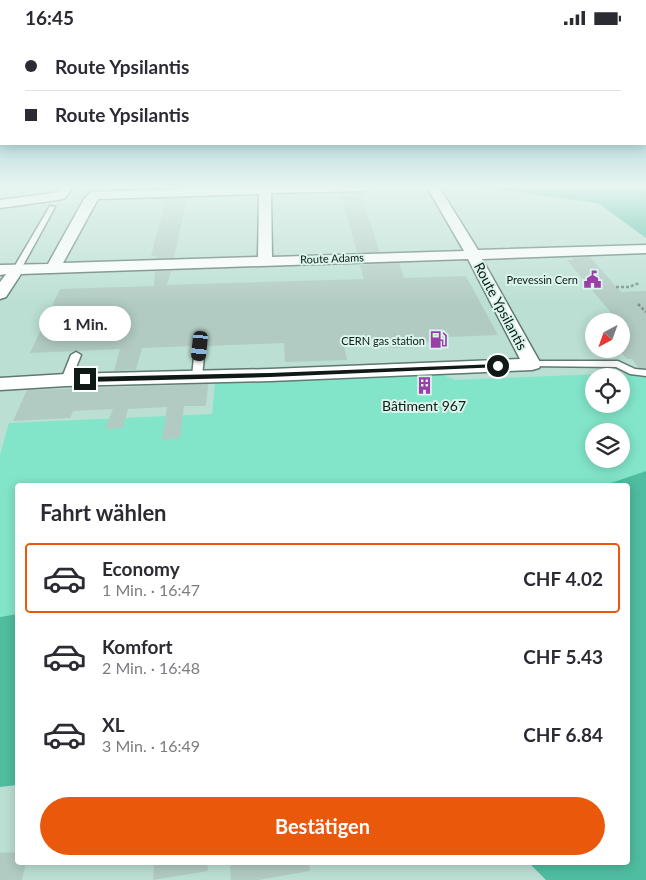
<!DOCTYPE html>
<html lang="de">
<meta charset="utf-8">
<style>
body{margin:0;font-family:Lato,sans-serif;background:#f7f7f7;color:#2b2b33;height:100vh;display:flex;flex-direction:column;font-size:19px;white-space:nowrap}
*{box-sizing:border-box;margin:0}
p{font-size:16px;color:#7c7c81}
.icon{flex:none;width:28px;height:28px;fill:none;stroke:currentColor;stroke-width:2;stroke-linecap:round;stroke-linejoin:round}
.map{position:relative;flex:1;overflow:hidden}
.sheet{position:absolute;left:15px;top:448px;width:615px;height:382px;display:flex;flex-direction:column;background:#fff;border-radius:5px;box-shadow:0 2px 12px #0003}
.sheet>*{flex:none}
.banner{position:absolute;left:0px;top:0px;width:646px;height:110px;box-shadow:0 2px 12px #0003;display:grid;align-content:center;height:110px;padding:0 25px;background:#fff}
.needle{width:32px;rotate:221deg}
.tools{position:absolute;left:585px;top:278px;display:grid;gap:10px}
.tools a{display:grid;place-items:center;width:45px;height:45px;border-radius:50%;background:#fff;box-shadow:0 2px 12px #0003;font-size:25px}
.end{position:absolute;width:22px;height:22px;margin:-11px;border:6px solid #0f1916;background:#fff;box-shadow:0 0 0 2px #fff}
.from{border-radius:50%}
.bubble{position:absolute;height:35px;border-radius:18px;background:#fff;box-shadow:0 2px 12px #0003;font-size:16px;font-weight:700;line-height:35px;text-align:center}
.car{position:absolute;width:15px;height:30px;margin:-15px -8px;border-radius:6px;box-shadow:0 0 4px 1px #0007;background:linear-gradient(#222 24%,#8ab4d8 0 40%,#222 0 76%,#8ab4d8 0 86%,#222 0)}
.banner b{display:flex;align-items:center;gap:18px;height:48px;font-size:19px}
.banner b+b{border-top:1px solid #e1e1e2}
.banner i{width:12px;height:12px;background:#2b2b33}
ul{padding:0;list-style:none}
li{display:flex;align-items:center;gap:15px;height:70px;margin:0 10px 8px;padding:0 15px;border:2px solid transparent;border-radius:5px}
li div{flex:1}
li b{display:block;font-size:19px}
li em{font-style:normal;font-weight:700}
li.selected{border-color:#ea580c}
li>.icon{width:45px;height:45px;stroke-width:1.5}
h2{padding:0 25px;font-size:22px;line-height:60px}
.button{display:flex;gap:10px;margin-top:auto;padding:10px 25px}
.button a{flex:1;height:58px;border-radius:30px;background:#ea580c;color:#fff;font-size:20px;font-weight:700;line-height:58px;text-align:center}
.status{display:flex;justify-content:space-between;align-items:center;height:35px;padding:0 25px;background:#fff;direction:ltr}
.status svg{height:14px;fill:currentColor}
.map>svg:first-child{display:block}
</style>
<div class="status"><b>16:45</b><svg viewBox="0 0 49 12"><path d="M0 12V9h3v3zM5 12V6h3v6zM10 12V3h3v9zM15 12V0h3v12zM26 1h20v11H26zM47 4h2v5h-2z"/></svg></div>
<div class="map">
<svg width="646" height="845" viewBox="0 0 646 845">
<rect width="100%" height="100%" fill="#cde8df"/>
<path fill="#bbdfd3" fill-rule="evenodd" d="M77,152h569v693h-646v-672l70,-5zM594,286h27v28h-27zM594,341h27v28h-27zM594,396h27v28h-27zM18,450h610v378h-610z"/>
<path fill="#82e5c9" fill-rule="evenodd" d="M438,338l17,7 171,-7 12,4h8v94l-41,14h-587l-1,129 -17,3v-162l9,-32 203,-9 3,-31zM594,341h27v28h-27zM594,396h27v28h-27z"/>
<g fill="#4fbda0">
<path d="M481,152h165v51l-48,-35z"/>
<path d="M646,436v409h-100l-17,-17h99v-378h-23z"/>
<path d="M17,579v171l-17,2v-170z"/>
</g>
<g fill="#b1cbc2">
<path d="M340,158h20l20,59h-23z"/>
<path d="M187,163l-13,60h-18v-2h-5l15,-57z"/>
<path d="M590,222l31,35 25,-1v77h-7l-7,-9h-5l-6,-7v-31h-3l-51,-61h6l-1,-2z"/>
<path d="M399,228l5,15 62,-2 32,59 -52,2 1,4 -36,2 1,4 -20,1 -3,-9 -46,2 4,19 -62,2 -1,-19 -77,3 -8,-5 -6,5 -51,2 -6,22 -22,1 6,-22 -90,4 30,-64 94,-3 1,-15h16l-4,14 197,-6 -4,-14z"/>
<path d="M208,349l-2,22h-22l-4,32 -18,2 5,-33 -39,2 -5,19 -18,1 8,-20 -40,2 -3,7 -57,3 14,-31z"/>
<path d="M18,817v11h8l-4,17h-22v-27z"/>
<path d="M154,828h53l1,8 -55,9z"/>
<path d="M230,828h79l1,8 -52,9h-27z"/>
</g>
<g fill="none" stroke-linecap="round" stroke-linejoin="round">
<defs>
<g id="service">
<path d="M50,171l5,1 -34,62 -7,2 -1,-2z"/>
<path d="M200,308l5,3 -3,31 -5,3 -5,-3 3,-31z"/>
<path d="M76,317l5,3 -10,25 -5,3 -3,-1 -2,-2 10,-25z"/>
<path d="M532,326h86l17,8 11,1v6l-16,-2 -14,-7 -87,-1 -2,-2z"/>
</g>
<g id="minor">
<path d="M61,152h12l-8,11 -7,2 -58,8v-8l53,-7 4,-1z"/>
<path d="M240,152h130l-6,4 -93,2 1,64 192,-6 -37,-64h12l39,63 168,-5v8l-164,6 59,105 -2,4 -7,2 -262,11 -204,5 -66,4v-12l66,-4 204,-5 250,-10 -52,-100 -447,15 -15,23 -6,2v-17l6,-8 -6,1v-10l48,-1 36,-65 7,-7zM259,159l-1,63 -195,6 35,-64z"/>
</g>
</defs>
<use href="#service" stroke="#5f7870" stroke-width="3"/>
<use href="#minor" stroke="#5f7870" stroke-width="3"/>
<g stroke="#7e928c" stroke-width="2.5" stroke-dasharray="3 2" stroke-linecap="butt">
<path d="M616,252h13l10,-4"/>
<path d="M638,269l8,8"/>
</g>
<use href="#service" fill="#fff" fill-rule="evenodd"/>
<use href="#minor" fill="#fff" fill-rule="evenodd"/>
</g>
<linearGradient id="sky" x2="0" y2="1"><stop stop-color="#59aabe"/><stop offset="0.56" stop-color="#e8f5f1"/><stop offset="1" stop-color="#e8f5f1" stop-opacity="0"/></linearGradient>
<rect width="646" height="270" fill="url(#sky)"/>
<path fill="#0f1916" d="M498,329l4,2 -1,1 -231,10 -185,5 -4,-3 4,-2 185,-4z"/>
<defs>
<symbol id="civic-bare" viewBox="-9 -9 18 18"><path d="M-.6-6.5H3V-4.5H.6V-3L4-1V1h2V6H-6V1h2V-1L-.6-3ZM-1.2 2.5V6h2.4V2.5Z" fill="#9b3ea7" stroke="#daf5ec" stroke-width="2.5" paint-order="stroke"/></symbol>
<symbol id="fuel-bare" viewBox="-9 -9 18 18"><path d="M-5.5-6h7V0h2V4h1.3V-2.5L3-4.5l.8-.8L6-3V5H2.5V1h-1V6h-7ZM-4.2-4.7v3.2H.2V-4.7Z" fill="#9b3ea7" stroke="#daf5ec" stroke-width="2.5" paint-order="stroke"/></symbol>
<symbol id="building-bare" viewBox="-9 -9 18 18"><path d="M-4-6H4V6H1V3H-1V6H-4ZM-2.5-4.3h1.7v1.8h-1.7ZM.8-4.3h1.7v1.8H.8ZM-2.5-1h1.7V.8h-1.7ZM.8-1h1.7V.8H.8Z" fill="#9b3ea7" stroke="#daf5ec" stroke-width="2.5" paint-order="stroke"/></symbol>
</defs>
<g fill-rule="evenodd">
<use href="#civic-bare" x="580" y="232" width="25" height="25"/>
<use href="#fuel-bare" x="426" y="292" width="25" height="25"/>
<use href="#building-bare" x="412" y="338" width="25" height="25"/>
</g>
<g text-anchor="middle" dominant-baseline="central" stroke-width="4" stroke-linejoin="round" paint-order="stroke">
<g font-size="11" fill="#0f1916" stroke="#daf5ec">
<text transform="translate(332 223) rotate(-2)">Route Adams</text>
</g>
<g font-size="11" fill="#0f1916" stroke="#daf5ec" text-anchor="end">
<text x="578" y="244">Prevessin Cern</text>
<text x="425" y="305">CERN gas station</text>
</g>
<g font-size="14" fill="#0f1916" stroke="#daf5ec">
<text transform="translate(501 271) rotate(62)">Route Ypsilantis</text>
</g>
<g font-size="14" fill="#0f1916" stroke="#daf5ec">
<text x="424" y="370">Bâtiment 967</text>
</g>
</g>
</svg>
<div class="tools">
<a><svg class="needle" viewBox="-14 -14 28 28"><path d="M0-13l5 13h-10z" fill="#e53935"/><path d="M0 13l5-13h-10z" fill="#7c7c81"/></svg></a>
<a><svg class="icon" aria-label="locate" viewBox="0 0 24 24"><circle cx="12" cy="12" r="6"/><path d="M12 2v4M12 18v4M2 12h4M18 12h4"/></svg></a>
<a><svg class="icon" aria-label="layers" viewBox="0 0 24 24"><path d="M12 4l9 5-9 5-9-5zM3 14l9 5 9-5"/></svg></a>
</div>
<i class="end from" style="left:498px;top:331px"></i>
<i class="end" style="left:85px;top:344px"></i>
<div class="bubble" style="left:39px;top:271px;width:92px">1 Min.</div>
<i class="car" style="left:200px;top:311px;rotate:186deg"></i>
<div class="banner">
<b><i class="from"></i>Route Ypsilantis</b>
<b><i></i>Route Ypsilantis</b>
</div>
<section class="sheet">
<h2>Fahrt wählen</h2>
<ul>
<li class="selected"><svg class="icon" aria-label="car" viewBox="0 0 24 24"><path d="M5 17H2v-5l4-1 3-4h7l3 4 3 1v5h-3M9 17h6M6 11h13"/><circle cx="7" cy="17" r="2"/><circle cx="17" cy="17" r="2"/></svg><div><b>Economy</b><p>1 Min. · 16:47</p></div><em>CHF 4.02</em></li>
<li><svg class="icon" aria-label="car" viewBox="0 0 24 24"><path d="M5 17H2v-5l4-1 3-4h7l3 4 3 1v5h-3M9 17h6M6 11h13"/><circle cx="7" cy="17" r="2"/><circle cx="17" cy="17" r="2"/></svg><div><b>Komfort</b><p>2 Min. · 16:48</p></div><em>CHF 5.43</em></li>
<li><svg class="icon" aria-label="car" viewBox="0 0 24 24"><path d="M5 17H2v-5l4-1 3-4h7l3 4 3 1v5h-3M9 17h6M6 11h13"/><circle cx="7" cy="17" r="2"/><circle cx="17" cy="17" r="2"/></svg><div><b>XL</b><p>3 Min. · 16:49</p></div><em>CHF 6.84</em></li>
</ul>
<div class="button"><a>Bestätigen</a></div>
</section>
</div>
